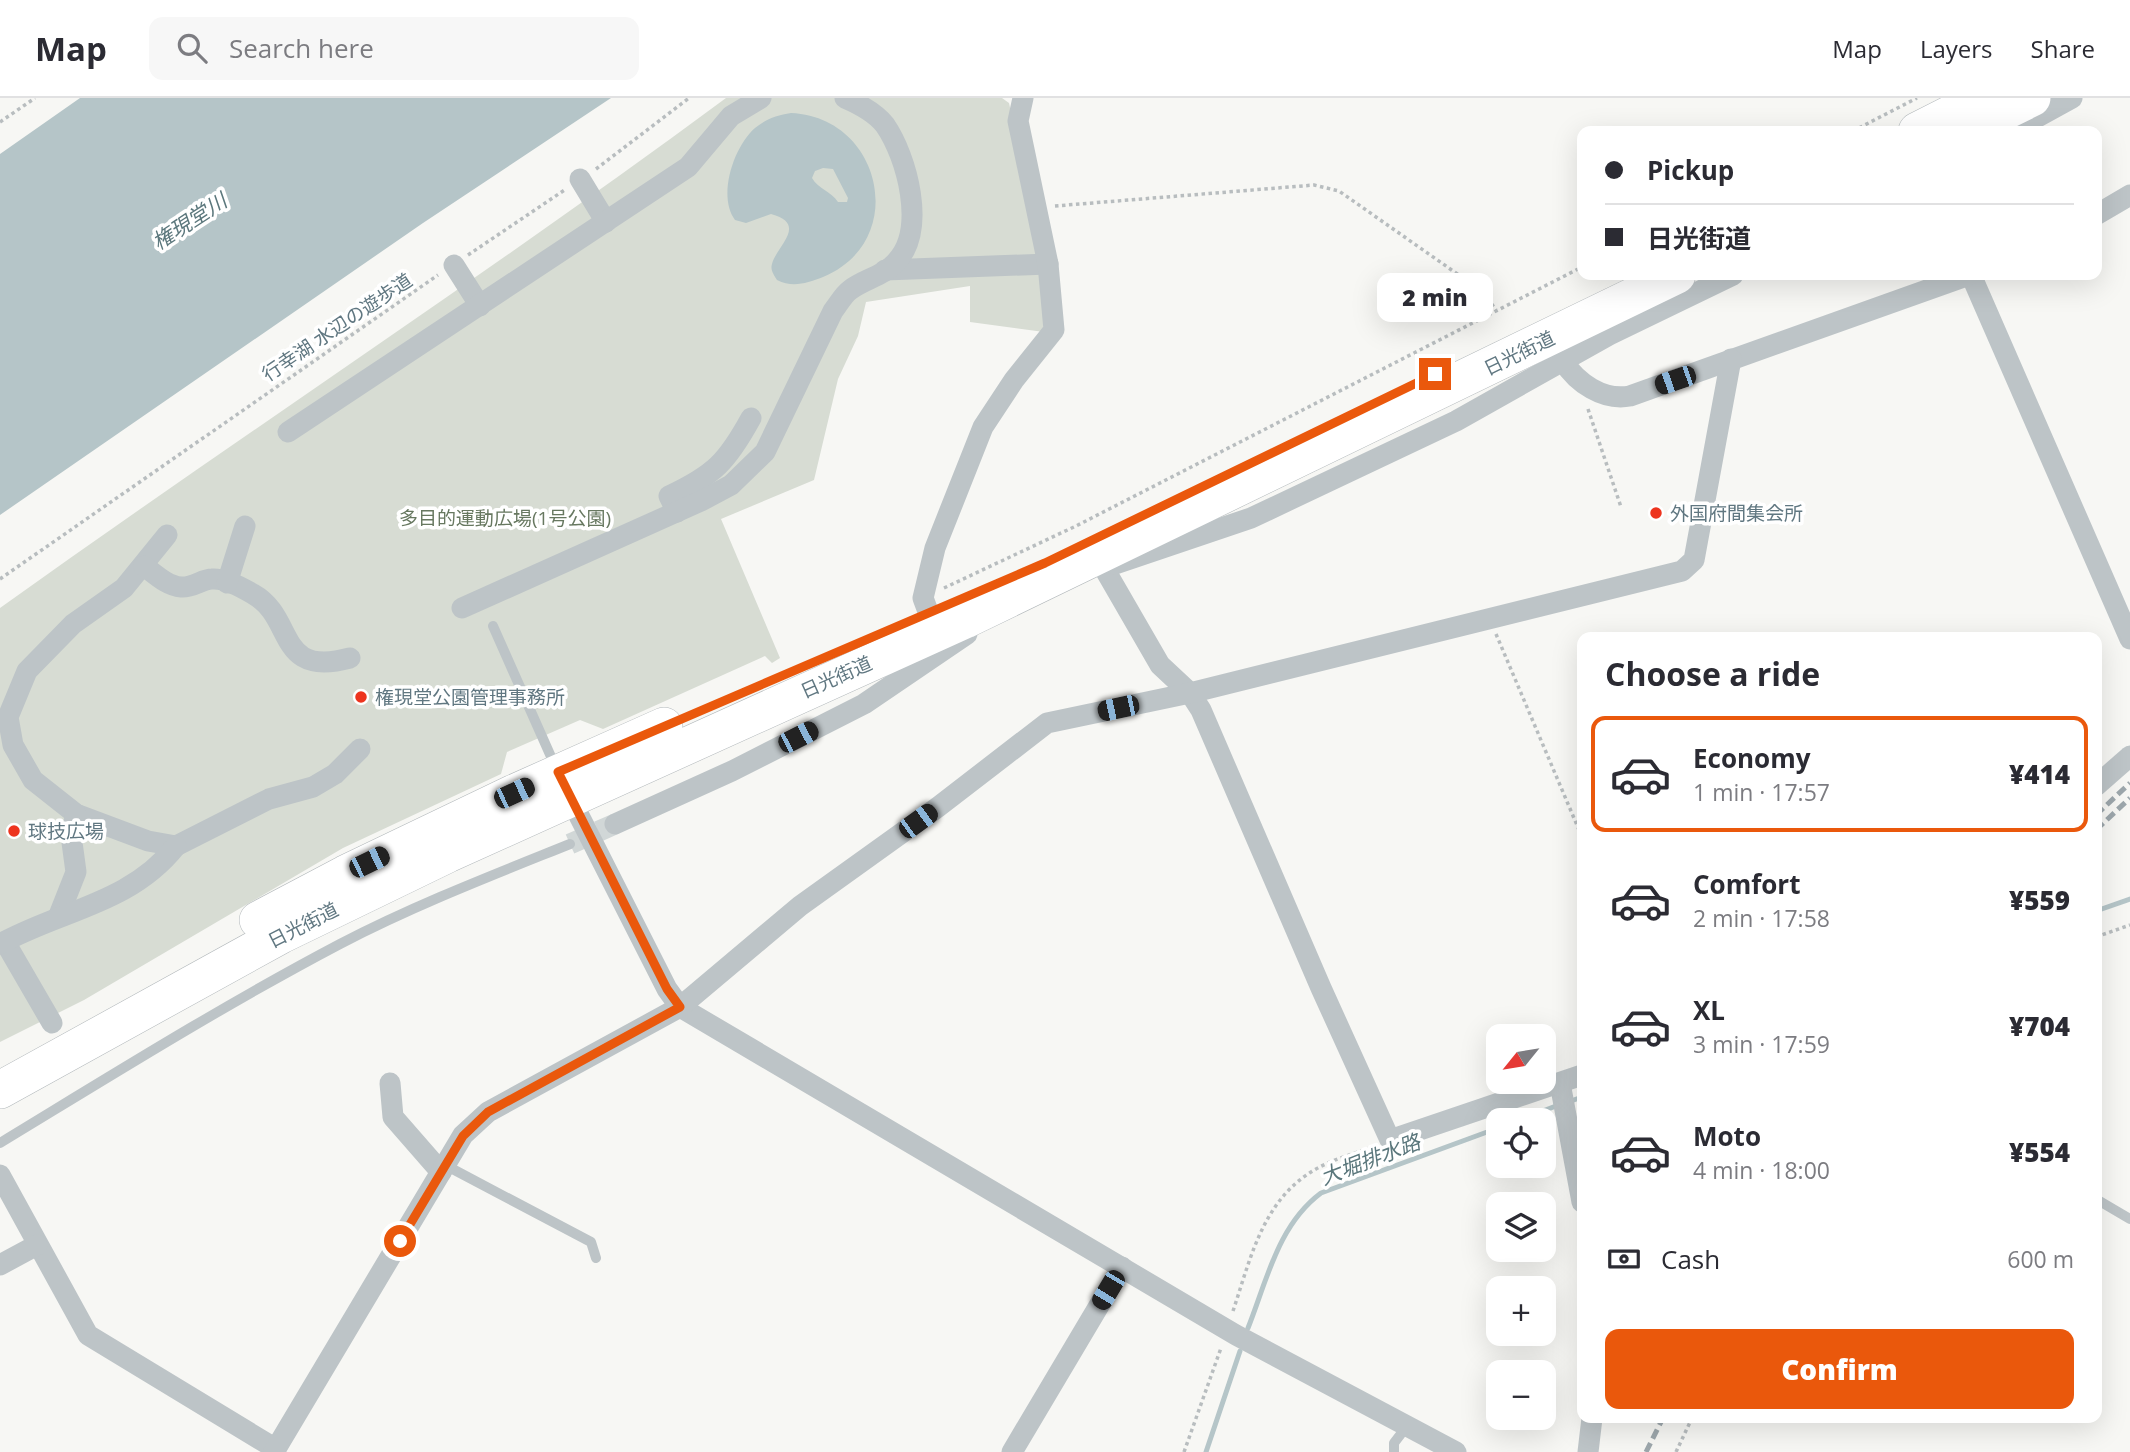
<!DOCTYPE html>
<meta charset="utf-8">
<style>
body{margin:0;font-family:"Open Sans","Noto Sans JP",sans-serif;background:#f7f7f7;color:#2b2b33;height:100vh;display:flex;flex-direction:column;font-size:26px;white-space:nowrap}
*{box-sizing:border-box;margin:0}
p{font-size:23px;color:#7c7c81}
.icon{flex:none;width:38px;height:38px;fill:none;stroke:currentColor;stroke-width:2;stroke-linecap:round;stroke-linejoin:round}
.map{position:relative;flex:1;overflow:hidden}
.drawer{position:absolute;left:1577px;top:534px;width:525px;height:791px;display:flex;flex-direction:column;background:#fff;border-radius:14px;box-shadow:0 7px 28px #0002}
.drawer>*{flex:none}
.guide{position:absolute;left:1577px;top:28px;width:525px;height:154px;border-radius:14px;box-shadow:0 7px 28px #0002;display:grid;align-content:center;height:154px;padding:0 28px;background:#fff}
.needle{width:46px;rotate:240deg}
.controls{position:absolute;left:1486px;top:926px;display:grid;gap:14px}
.controls a{display:grid;place-items:center;width:70px;height:70px;border-radius:14px;background:#fff;box-shadow:0 7px 28px #0002;font-size:35px}
.end{position:absolute;width:32px;height:32px;margin:-16px;border:9px solid #ea580c;background:#fff;box-shadow:0 0 0 4px #fff}
.from{border-radius:50%}
.bubble{position:absolute;height:49px;border-radius:14px;background:#fff;box-shadow:0 7px 28px #0002;font-size:23px;font-weight:800;line-height:49px;text-align:center}
.car{position:absolute;width:21px;height:42px;margin:-21px -10px;border-radius:9px;box-shadow:0 0 5px 2px #0007;background:linear-gradient(#222 24%,#8ab4d8 0 40%,#222 0 76%,#8ab4d8 0 86%,#222 0)}
.guide b{display:flex;align-items:center;gap:24px;height:66px;font-size:26px}
.guide b+b{border-top:2px solid #e1e1e2}
.guide i{width:18px;height:18px;background:#2b2b33}
ul{padding:0;list-style:none}
li{display:flex;align-items:center;gap:21px;height:116px;margin:0 14px 10px;padding:0 14px;border:4px solid transparent;border-radius:14px}
li div{flex:1}
li b{display:block;font-size:26px}
li em{font-style:normal;font-weight:800}
li.on{border-color:#ea580c}
li>.icon{width:63px;height:63px;stroke-width:1.5}
h2{padding:0 28px;font-size:32px;line-height:84px}
.pay{display:flex;align-items:center;gap:18px;height:77px;padding:0 28px;font-size:26px}
.pay p{margin-inline-start:auto}
.button{display:flex;gap:14px;margin-top:auto;padding:14px 28px}
.button a{flex:1;height:80px;border-radius:14px;background:#ea580c;color:#fff;font-size:28px;font-weight:800;line-height:80px;text-align:center}
header{display:flex;align-items:center;gap:42px;box-sizing:border-box;height:98px;padding:0 35px;background:#fff;border-bottom:2px solid #e1e1e2}
header strong{font-size:33px}
nav{display:flex;gap:38px;margin-inline-start:auto;font-size:24px}
.search{width:490px;height:63px;background:#f7f7f7;display:flex;align-items:center;gap:18px;box-sizing:border-box;padding:0 24px;border-radius:14px;color:#7c7c81;font-size:26px}
.map>svg:first-child{display:block}
</style>
<header>
<strong>Map</strong>
<div class="search"><svg class="icon" aria-label="search" viewBox="0 0 24 24"><circle cx="10" cy="10" r="6"/><path d="M15 15l6 6"/></svg>Search here</div>
<nav><a>Map</a><a>Layers</a><a>Share</a></nav>
</header>
<div class="map">
<svg width="2130" height="1354" viewBox="0 0 2130 1354">
<rect width="100%" height="100%" fill="#f7f7f4"/>
<path fill="#d7dcd3" d="M726,0h276l7,5 33,153 2,76 -74,-10v-36l-104,16 -8,34 -20,43 -24,101 -93,39 59,139 -8,5 -7,-7 -162,73 -23,-9 -73,32 -6,22 -158,74 -259,152 -84,42v-434c240,-172 488,-334 726,-510z"/>
<g fill="#b5c5c8" fill-rule="evenodd">
<path d="M80,0h531l-188,125 -423,292v-361z"/>
<path d="M791,15c91,4 119,128 32,164 -16,6 -30,11 -46,3 -3,-5 -7,-10 -5,-16 4,-17 37,-40 -1,-50l-25,9 -11,-3c-18,-24 -1,-74 20,-92 11,-9 22,-13 36,-15zM823,70l10,1 15,29 -1,4h-9c-7,-11 -20,-13 -26,-24l3,-7z"/>
</g>
<g fill="none" stroke-linecap="round" stroke-linejoin="round">
<g stroke="#b5c5c8" stroke-width="5">
<path d="M2096,813l34,-12"/>
<path d="M1571,1003l11,-4"/>
<path d="M1519,1022l37,-14"/>
<path d="M1248,1230c19,-48 30,-103 73,-135l177,-65"/>
<path d="M1206,1354l34,-101"/>
</g>
<path stroke="#d1d7d7" stroke-width="21" stroke-dasharray="21 10" stroke-linecap="butt" d="M570,746l45,-20"/>
<defs>
<g id="highway">
<path d="M1917,33l65,-33"/>
<path d="M1965,33l67,-33"/>
<path d="M258,822l87,-46 169,-81 150,-67"/>
<path d="M0,992l281,-155 167,-81 517,-234 712,-345"/>
</g>
</defs>
<use href="#highway" stroke="#b1b7ba" stroke-width="38"/>
<g stroke="#b8bdbf" stroke-width="3.5" stroke-dasharray="3.5 3.5" stroke-linecap="butt">
<path d="M0,24l35,-24"/>
<path d="M1853,33l64,-33"/>
<path d="M596,71l93,-71"/>
<path d="M1055,108l259,-21 25,6 144,101 13,18"/>
<path d="M468,157l98,-66"/>
<path d="M1588,311l33,98"/>
<path d="M0,481l438,-304"/>
<path d="M944,490l132,-62 506,-259"/>
<path d="M1496,536l86,203"/>
<path d="M2096,839l34,-12"/>
<path d="M1233,1213c18,-54 30,-112 83,-142 17,-10 38,-15 56,-22"/>
<path d="M1184,1354l37,-104"/>
<path d="M1676,1354l16,-34"/>
</g>
<g stroke="#bdc4c7" stroke-width="10">
<path d="M493,528l63,142"/>
<path d="M0,1045c112,-68 224,-138 340,-199 75,-39 153,-69 230,-100"/>
<path d="M445,1067l146,77 5,16"/>
<path d="M2096,1101l34,20"/>
<path d="M1394,1354v-9l13,-17"/>
</g>
<g stroke="#bdc4c7" stroke-width="21">
<path d="M2012,33l60,-33"/>
<path d="M580,81l26,43"/>
<path d="M2096,117l34,-20"/>
<path d="M454,167l26,41"/>
<path d="M885,172l163,-6"/>
<path d="M1971,177l159,364"/>
<path d="M1563,263c14,22 40,40 67,35l339,-121"/>
<path d="M288,334l400,-265 43,-51 30,-18"/>
<path d="M677,414l-8,-16c45,-21 58,-34 82,-78"/>
<path d="M167,437l-43,53 -51,36 -46,47 -19,46 5,28 20,35 43,34 72,27 28,5 93,-47 44,-12 22,-13 25,-25"/>
<path d="M1097,458l63,109 30,28 11,17 120,278 69,152 192,-65"/>
<path d="M1115,466l136,-46 205,-97 153,-86 124,-60"/>
<path d="M144,468c11,8 23,20 37,21 12,1 21,-8 31,-8 12,-1 31,9 41,15 43,24 22,84 97,64"/>
<path d="M227,485l18,-57"/>
<path d="M462,510l239,-107 30,-16 34,-33 68,-141c5,-6 10,-16 17,-21 14,-11 34,-14 46,-28 31,-32 11,-105 -11,-137 -10,-13 -26,-21 -40,-27"/>
<path d="M936,535l-13,-35 12,-50 48,-121 31,-47 40,-50 -6,-66 -30,-143 5,-23"/>
<path d="M2096,688l34,-30"/>
<path d="M566,692l101,199 13,18 556,328 220,117"/>
<path d="M615,726l117,-53 132,-67 103,-70"/>
<path d="M59,817l17,-43 -5,-37 5,-21"/>
<path d="M5,844l47,81"/>
<path d="M0,846c61,-34 130,-40 176,-98"/>
<path d="M390,985l3,34 48,55"/>
<path d="M1560,985l22,119"/>
<path d="M0,1077l88,160 188,114"/>
<path d="M0,1167l37,-20"/>
<path d="M274,1354l189,-317 25,-23 192,-105 120,-101 138,-99 109,-84 143,-30 492,-122 12,-11 37,-201"/>
<path d="M1012,1354l110,-185"/>
<path d="M1588,1354l4,-34"/>
</g>
<use href="#highway" stroke="#fff" stroke-width="37"/>
<g stroke="#9da7ac" stroke-width="5" stroke-dasharray="10 5" stroke-linecap="butt">
<path d="M2096,717l34,-32"/>
<path d="M2096,732l34,-32"/>
<path d="M1646,1354l17,-34"/>
</g>
</g>
<g fill="none" stroke-linecap="round" stroke-linejoin="round">
<path stroke="#ea580c" stroke-width="9" d="M400,1143l63,-105 25,-24 192,-105 -13,-18 -109,-217 487,-209 390,-189"/>
</g>
<g fill="#ed341e" stroke="#fff" stroke-width="2.5">
<circle cx="1656" cy="415" r="7"/>
<circle cx="361" cy="599" r="7"/>
<circle cx="14" cy="733" r="7"/>
</g>
<g text-anchor="middle" dominant-baseline="central" stroke-width="7" stroke-linejoin="round" paint-order="stroke">
<g font-size="19" fill="#607781" stroke="#fff">
<text transform="translate(337 229) rotate(-34)">行幸湖 水辺の遊歩道</text>
<text transform="translate(1519 255) rotate(-26)">日光街道</text>
<text transform="translate(836 579) rotate(-24)">日光街道</text>
<text transform="translate(303 827) rotate(-27)">日光街道</text>
</g>
<g font-size="19" fill="#607781" stroke="#fff" text-anchor="start">
<text x="1670" y="415">外国府間集会所</text>
<text x="375" y="599">権現堂公園管理事務所</text>
<text x="28" y="733">球技広場</text>
</g>
<g font-size="19" fill="#677860" stroke="#fff">
<text x="505" y="420">多目的運動広場(1号公園)</text>
</g>
<g font-size="21" font-style="italic" fill="#5b777c" stroke="#fff">
<text transform="translate(189 123) rotate(-33)">権現堂川</text>
<text transform="translate(1370 1061) rotate(-21)">大堀排水路</text>
</g>
</g>
</svg>
<div class="controls">
<a><svg class="needle" viewBox="-14 -14 28 28"><path d="M0-13l5 13h-10z" fill="#e53935"/><path d="M0 13l5-13h-10z" fill="#7c7c81"/></svg></a>
<a><svg class="icon" aria-label="locate" viewBox="0 0 24 24"><circle cx="12" cy="12" r="6"/><path d="M12 2v4M12 18v4M2 12h4M18 12h4"/></svg></a>
<a><svg class="icon" aria-label="layers" viewBox="0 0 24 24"><path d="M12 4l9 5-9 5-9-5zM3 14l9 5 9-5"/></svg></a>
<a>+</a>
<a>−</a>
</div>
<i class="end from" style="left:400px;top:1143px"></i>
<i class="end" style="left:1435px;top:276px"></i>
<div class="bubble" style="left:1377px;top:175px;width:116px">2 min</div>
<i class="car" style="left:1675px;top:282px;rotate:251deg"></i>
<i class="car" style="left:1118px;top:610px;rotate:258deg"></i>
<i class="car" style="left:798px;top:639px;rotate:63deg"></i>
<i class="car" style="left:514px;top:695px;rotate:65deg"></i>
<i class="car" style="left:918px;top:723px;rotate:54deg"></i>
<i class="car" style="left:369px;top:764px;rotate:64deg"></i>
<i class="car" style="left:1108px;top:1192px;rotate:211deg"></i>
<div class="guide">
<b><i class="from"></i>Pickup</b>
<b><i></i>日光街道</b>
</div>
<section class="drawer">
<h2>Choose a ride</h2>
<ul>
<li class="on"><svg class="icon" aria-label="car" viewBox="0 0 24 24"><path d="M5 17H2v-5l4-1 3-4h7l3 4 3 1v5h-3M9 17h6M6 11h13"/><circle cx="7" cy="17" r="2"/><circle cx="17" cy="17" r="2"/></svg><div><b>Economy</b><p>1 min · 17:57</p></div><em>¥414</em></li>
<li><svg class="icon" aria-label="car" viewBox="0 0 24 24"><path d="M5 17H2v-5l4-1 3-4h7l3 4 3 1v5h-3M9 17h6M6 11h13"/><circle cx="7" cy="17" r="2"/><circle cx="17" cy="17" r="2"/></svg><div><b>Comfort</b><p>2 min · 17:58</p></div><em>¥559</em></li>
<li><svg class="icon" aria-label="car" viewBox="0 0 24 24"><path d="M5 17H2v-5l4-1 3-4h7l3 4 3 1v5h-3M9 17h6M6 11h13"/><circle cx="7" cy="17" r="2"/><circle cx="17" cy="17" r="2"/></svg><div><b>XL</b><p>3 min · 17:59</p></div><em>¥704</em></li>
<li><svg class="icon" aria-label="car" viewBox="0 0 24 24"><path d="M5 17H2v-5l4-1 3-4h7l3 4 3 1v5h-3M9 17h6M6 11h13"/><circle cx="7" cy="17" r="2"/><circle cx="17" cy="17" r="2"/></svg><div><b>Moto</b><p>4 min · 18:00</p></div><em>¥554</em></li>
</ul>
<div class="pay"><svg class="icon" aria-label="cash" viewBox="0 0 24 24"><path d="M3 7h18v10H3z"/><circle cx="12" cy="12" r="2"/></svg>Cash<p>600 m</p></div>
<div class="button"><a>Confirm</a></div>
</section>
</div>
